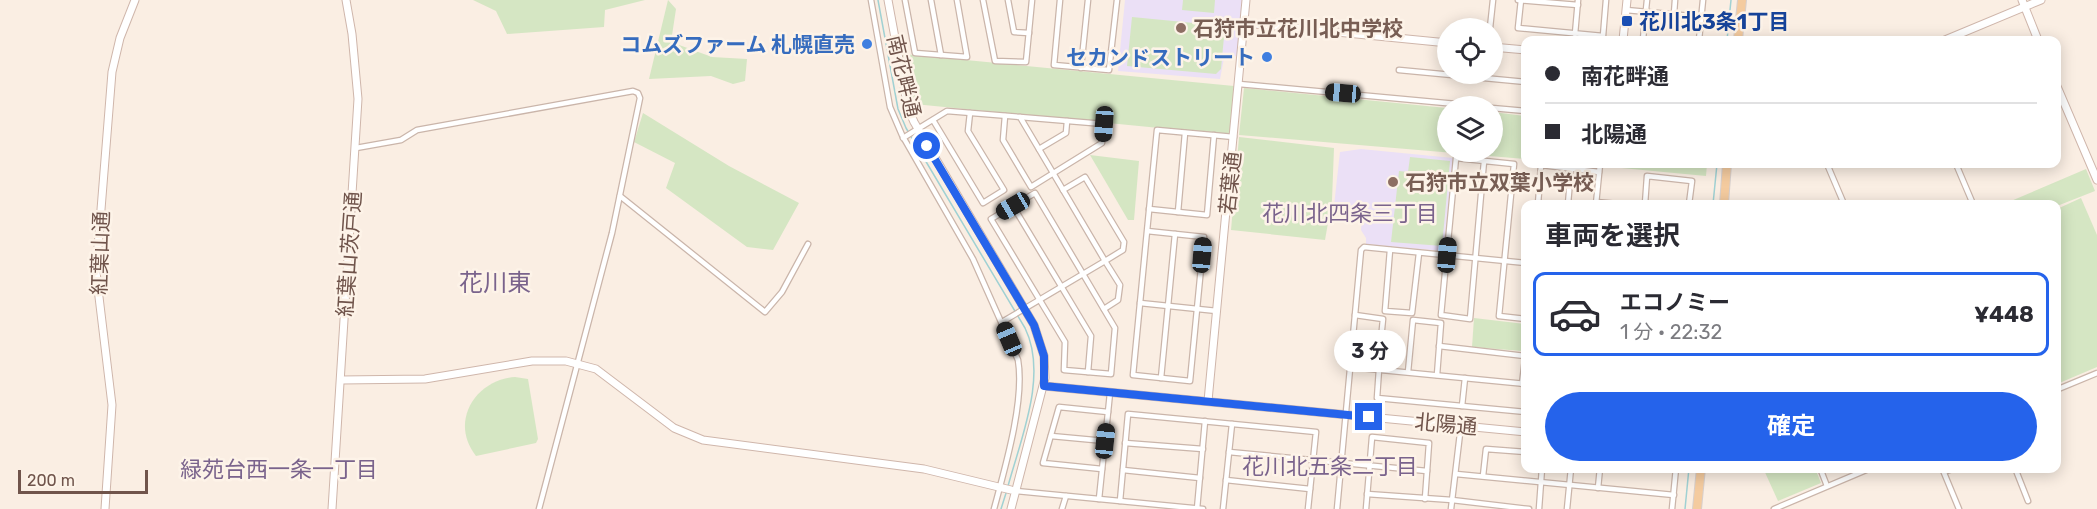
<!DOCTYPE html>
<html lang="ja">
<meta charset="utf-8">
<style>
body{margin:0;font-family:Rubik,"Noto Sans JP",sans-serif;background:#f7f7f7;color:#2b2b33;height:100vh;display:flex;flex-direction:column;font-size:22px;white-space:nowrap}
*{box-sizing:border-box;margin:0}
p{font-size:20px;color:#7c7c81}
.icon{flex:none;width:33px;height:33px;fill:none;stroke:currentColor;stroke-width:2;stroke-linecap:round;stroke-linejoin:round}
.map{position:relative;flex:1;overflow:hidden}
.panel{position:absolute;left:1521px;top:200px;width:540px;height:273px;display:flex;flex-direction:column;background:#fff;border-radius:12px;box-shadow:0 3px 15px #0003}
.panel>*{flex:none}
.guide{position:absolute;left:1521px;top:36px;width:540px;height:132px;border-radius:12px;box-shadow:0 3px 15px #0003;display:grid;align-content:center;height:132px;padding:0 24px;background:#fff}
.controls{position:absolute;left:1437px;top:18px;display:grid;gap:12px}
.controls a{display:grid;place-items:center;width:66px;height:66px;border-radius:50%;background:#fff;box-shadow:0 3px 15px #0003;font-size:30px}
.scale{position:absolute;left:18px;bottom:15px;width:130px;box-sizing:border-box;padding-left:6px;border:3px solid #70544b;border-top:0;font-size:16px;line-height:21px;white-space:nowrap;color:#70544b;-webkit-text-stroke:4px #fdf3e8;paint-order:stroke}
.end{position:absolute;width:27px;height:27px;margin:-14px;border:8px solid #2563eb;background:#fff;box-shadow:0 0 0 3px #fff}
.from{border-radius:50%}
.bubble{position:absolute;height:42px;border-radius:21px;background:#fff;box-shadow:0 3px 15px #0003;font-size:20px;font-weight:700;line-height:42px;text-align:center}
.car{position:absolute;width:18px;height:36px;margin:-18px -9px;border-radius:8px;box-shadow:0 0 4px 2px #0007;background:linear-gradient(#222 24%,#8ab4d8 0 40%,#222 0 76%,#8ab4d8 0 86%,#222 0)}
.guide b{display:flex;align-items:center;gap:21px;height:57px;font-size:22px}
.guide b+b{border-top:2px solid #e1e1e2}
.guide i{width:15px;height:15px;background:#2b2b33}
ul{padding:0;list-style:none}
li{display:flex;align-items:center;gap:18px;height:84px;margin:0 12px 9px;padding:0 12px;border:3px solid transparent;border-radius:12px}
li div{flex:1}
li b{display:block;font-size:22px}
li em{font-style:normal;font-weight:700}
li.current{border-color:#2563eb}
li>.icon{width:54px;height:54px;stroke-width:1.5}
h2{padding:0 24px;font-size:27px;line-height:72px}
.primary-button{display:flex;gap:12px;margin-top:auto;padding:12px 24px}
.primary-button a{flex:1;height:69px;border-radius:36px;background:#2563eb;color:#fff;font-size:24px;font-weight:700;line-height:69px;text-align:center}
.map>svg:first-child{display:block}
</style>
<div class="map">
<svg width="2097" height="509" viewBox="0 0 2097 509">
<rect width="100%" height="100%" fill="#faeee3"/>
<g fill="#ebe0f6">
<path d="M1125,0h117l-5,56 -13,2 -4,21 -102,-8z"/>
<path d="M1361,149l92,9 -10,93 -77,-7v-6l-5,-8 2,-21 -29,-3 6,-54z"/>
</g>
<g fill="#d5e6c3">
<path d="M473,0h172l-40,10 -1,17 -97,7 -11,-23z"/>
<path d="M668,0l8,9 -5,33 41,15 35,2 -2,22 -12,3 -22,-8 -62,3z"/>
<path d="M1183,0h32l-1,13 -32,-3z"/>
<path d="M1132,17l93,9 -4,43 -5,5 -89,-8z"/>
<path d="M903,54l331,32 -3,49 -317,-31z"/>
<path d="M1244,88l203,20 1,44h44l1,-40 32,4v43l-286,-24z"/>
<path d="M643,113l86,53 70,37 -26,47 -26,-3 -81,-59 9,-25 -41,-21z"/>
<path d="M1239,137l95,11 -2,52 -7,40 -94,-10z"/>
<path d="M1090,155l49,6 -5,59h-6z"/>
<path d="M1410,157l40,4 -8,85 -51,-4 8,-71 9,1z"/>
<path d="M1579,164h128l-1,12z"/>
<path d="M2086,169l9,22 -38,15 -1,-2h-52z"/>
<path d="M2081,198l16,37v132l-40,17v-175z"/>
<path d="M1474,318l51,6 -3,27 -50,-4z"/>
<path d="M515,377l13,2 10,60 -2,4 -60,13c-27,-34 -1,-76 39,-79z"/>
<path d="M1763,468h52l6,15 -43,18z"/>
</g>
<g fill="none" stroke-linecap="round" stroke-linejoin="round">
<g stroke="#a0d1d3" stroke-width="1.5">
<path d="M878,0l20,109 8,19 119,200c23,47 -4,110 -17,158"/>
<path d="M1727,40l4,-40"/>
<path d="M1713,204l4,-40"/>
<path d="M1001,509l6,-19"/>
<path d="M1685,509l4,-41"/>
</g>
<defs>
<g id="street">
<path d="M871,0l19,107 12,28 71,124 45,101c7,40 -13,108 -24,149"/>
<path d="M905,0l10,53 52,4 -10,-57"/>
<path d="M931,0l10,55"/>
<path d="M983,0l12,61 31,1 6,-62"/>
<path d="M1008,0l6,32 15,1"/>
<path d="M1060,0l-6,65 55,5 8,-70"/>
<path d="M1518,0l60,5"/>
<path d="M1521,0l-3,28 85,8 3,-36"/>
<path d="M1647,0l-4,39 11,1"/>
<path d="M1626,10l76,7"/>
<path d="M1674,14l1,-14"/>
<path d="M1490,28l3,-28"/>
<path d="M1575,34l3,-34"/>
<path d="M1699,40l4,-40"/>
<path d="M1081,68l7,-68"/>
<path d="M1399,70l127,12"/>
<path d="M1239,84l239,22"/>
<path d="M1492,108l34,3"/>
<path d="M1005,116l-2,24 28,47 71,-44 2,-19 -84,-7"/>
<path d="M933,120l50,83 21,-13 -36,-59 2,-18"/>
<path d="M903,138l44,-27 73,6 85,144 -103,61"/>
<path d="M356,148l45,-8 16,-10 216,-39 5,2 2,5 -28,135 -73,276"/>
<path d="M1039,149l27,-16 1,-12"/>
<path d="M1484,161l-14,158 -29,-4 15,-157 58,6 -15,152 27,3"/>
<path d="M1827,164l17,40"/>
<path d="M1956,164l17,40"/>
<path d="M1063,190l22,-13 39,65 -1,8 -18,11 15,24 -2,15 -14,9"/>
<path d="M1035,193l80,135 -4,46 -47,-4 1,-28 -74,-123z"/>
<path d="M620,196l145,116 17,-20 26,-48"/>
<path d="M1596,202l22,2"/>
<path d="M1538,204l3,-39 58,7"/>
<path d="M1568,204l3,-35"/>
<path d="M1596,204l4,-40"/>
<path d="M1645,204l2,-28 45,5 -3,23"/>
<path d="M1013,206l78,130 -3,36"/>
<path d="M1149,209l58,6 7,-80"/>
<path d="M1178,212l7,-79"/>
<path d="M1147,231l57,6 -14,144 -57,-6 14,-144 10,-101 77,7"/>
<path d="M1390,250l-5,61 27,2 7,-60"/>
<path d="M1140,303l77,8"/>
<path d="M1355,315l28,4 -5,50"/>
<path d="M1439,346l86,10"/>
<path d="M1350,367l176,17"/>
<path d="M1379,369l-2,29 149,14"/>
<path d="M1408,372l5,-52 28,3 -4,52"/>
<path d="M1161,378l14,-144"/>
<path d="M1522,384l4,-33"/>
<path d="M2056,390l41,-17"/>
<path d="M1462,406l3,-28"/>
<path d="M1051,436l54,5"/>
<path d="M1125,443l78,6"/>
<path d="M1229,452l198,19"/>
<path d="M1820,468l7,18"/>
<path d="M1942,468l17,41"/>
<path d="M2015,468l13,33"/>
<path d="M1102,469l-59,-6 16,-56 49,5"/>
<path d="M1123,470l77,8"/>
<path d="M1944,472l11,-4"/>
<path d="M1456,474l218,21"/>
<path d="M1483,476l3,-27 40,3"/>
<path d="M1226,480l84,9"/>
<path d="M1598,488l2,-20"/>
<path d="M1015,491l188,18"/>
<path d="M1367,494l85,6 77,9"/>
<path d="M1099,499l11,-106"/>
<path d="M1120,501l8,-87 188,18 -8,77"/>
<path d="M1062,509l4,-13"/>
<path d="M1197,509l8,-88"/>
<path d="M1223,509l9,-85"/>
<path d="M1337,509l24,-259 3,-3 162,16"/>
<path d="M1366,509l6,-72 57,6 -4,56"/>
<path d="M1451,509l10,-84"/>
<path d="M1539,509l3,-41"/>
<path d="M1567,509l4,-41"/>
<path d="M1672,509l4,-41"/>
<path d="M1774,509l97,-41"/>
</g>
<g id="secondary">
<path d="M888,0l20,108 6,14 120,203 10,31 1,22 -34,131"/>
<path d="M2022,0l16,40"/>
<path d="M1245,23l203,20"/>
<path d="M1623,40l4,-40"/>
<path d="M1945,40l96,-40"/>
<path d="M1492,47l34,3"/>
<path d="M2056,84l41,96"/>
<path d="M341,380l84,-1 107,-18h34l30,8 78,59 29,12 221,29 87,21"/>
<path d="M1044,386l482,46"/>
<path d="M1208,401l38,-401"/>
<path d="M105,509l7,-104 -16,-133 16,-200 8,-34 15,-38"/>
<path d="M332,509l26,-410 -6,-65 -6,-34"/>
</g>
<g id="primary">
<path d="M1738,40l4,-40"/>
<path d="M1724,204l3,-40"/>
<path d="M1697,509l4,-41"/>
</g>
</defs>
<use href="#street" stroke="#cab5aa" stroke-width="7"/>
<use href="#secondary" stroke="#cfb6ab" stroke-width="9"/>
<use href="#primary" stroke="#d7cfcd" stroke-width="10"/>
<use href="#street" stroke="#fff" stroke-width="4.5"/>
<use href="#secondary" stroke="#fff" stroke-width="7"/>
<use href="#primary" stroke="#f4cb9f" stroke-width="8"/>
</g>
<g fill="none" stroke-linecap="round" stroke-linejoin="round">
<path stroke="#2563eb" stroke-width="8" d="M927,146l107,179 10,31v30l325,31"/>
</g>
<rect fill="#1a4fb4" stroke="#fdf3e8" stroke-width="2" x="1621" y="15" width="12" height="12" rx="3"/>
<g fill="#8d6e63" stroke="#fdf3e8" stroke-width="2">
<circle cx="1181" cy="28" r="6"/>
<circle cx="1393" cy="182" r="6"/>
</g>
<g fill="#3f7fe0" stroke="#fdf3e8" stroke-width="2">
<circle cx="867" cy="44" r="6"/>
<circle cx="1267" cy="57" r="6"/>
</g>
<g text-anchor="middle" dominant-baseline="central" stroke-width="5" stroke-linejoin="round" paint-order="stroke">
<g font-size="21" font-weight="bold" fill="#164399" stroke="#fdf3e8" text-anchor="start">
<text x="1639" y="21">花川北3条1丁目</text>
</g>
<g font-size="21" font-weight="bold" fill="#785e54" stroke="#fdf3e8" text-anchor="start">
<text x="1193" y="28">石狩市立花川北中学校</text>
<text x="1405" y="182">石狩市立双葉小学校</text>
</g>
<g font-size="21" font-weight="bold" fill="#366cbe" stroke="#fdf3e8" text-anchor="end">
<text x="855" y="44">コムズファーム 札幌直売</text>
<text x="1255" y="57">セカンドストリート</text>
</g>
<g font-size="21" fill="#70544b" stroke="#fdf3e8">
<text transform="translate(904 76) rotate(77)">南花畔通</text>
<text transform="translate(1230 183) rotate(-84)">若葉通</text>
<text transform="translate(100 253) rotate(-88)">紅葉山通</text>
<text transform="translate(349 254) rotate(-86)">紅葉山茨戸通</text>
<text transform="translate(1446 424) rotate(5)">北陽通</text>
</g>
<g font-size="22" fill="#7a638c" stroke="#fdf3e8">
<text x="1350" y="213">花川北四条三丁目</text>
<text x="1330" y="466">花川北五条二丁目</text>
<text x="279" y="469">緑苑台西一条一丁目</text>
</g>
<g font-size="24" fill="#7a638c" stroke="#fdf3e8">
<text x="495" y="283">花川東</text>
</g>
</g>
</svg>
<div class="controls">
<a><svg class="icon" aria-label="locate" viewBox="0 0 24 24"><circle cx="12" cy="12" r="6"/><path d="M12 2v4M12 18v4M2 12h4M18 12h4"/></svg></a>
<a><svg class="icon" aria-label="layers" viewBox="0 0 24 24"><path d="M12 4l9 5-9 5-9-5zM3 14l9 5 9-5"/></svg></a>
</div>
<div class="scale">200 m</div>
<i class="end from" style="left:927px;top:146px"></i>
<i class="end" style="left:1369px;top:417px"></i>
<div class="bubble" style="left:1334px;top:330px;width:72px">3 分</div>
<i class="car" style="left:1343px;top:93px;rotate:275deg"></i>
<i class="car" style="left:1104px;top:124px;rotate:184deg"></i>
<i class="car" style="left:1013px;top:206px;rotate:240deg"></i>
<i class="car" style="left:1202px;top:255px;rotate:5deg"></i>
<i class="car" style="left:1447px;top:255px;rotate:5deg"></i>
<i class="car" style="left:1009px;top:339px;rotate:337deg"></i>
<i class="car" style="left:1105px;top:441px;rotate:6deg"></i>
<div class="guide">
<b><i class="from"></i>南花畔通</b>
<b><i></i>北陽通</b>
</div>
<section class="panel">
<h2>車両を選択</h2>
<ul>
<li class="current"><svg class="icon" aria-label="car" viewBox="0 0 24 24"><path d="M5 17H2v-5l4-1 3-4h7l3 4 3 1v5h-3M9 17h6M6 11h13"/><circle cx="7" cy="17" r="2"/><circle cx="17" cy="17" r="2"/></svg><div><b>エコノミー</b><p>1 分 · 22:32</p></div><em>¥448</em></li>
</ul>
<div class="primary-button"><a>確定</a></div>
</section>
</div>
